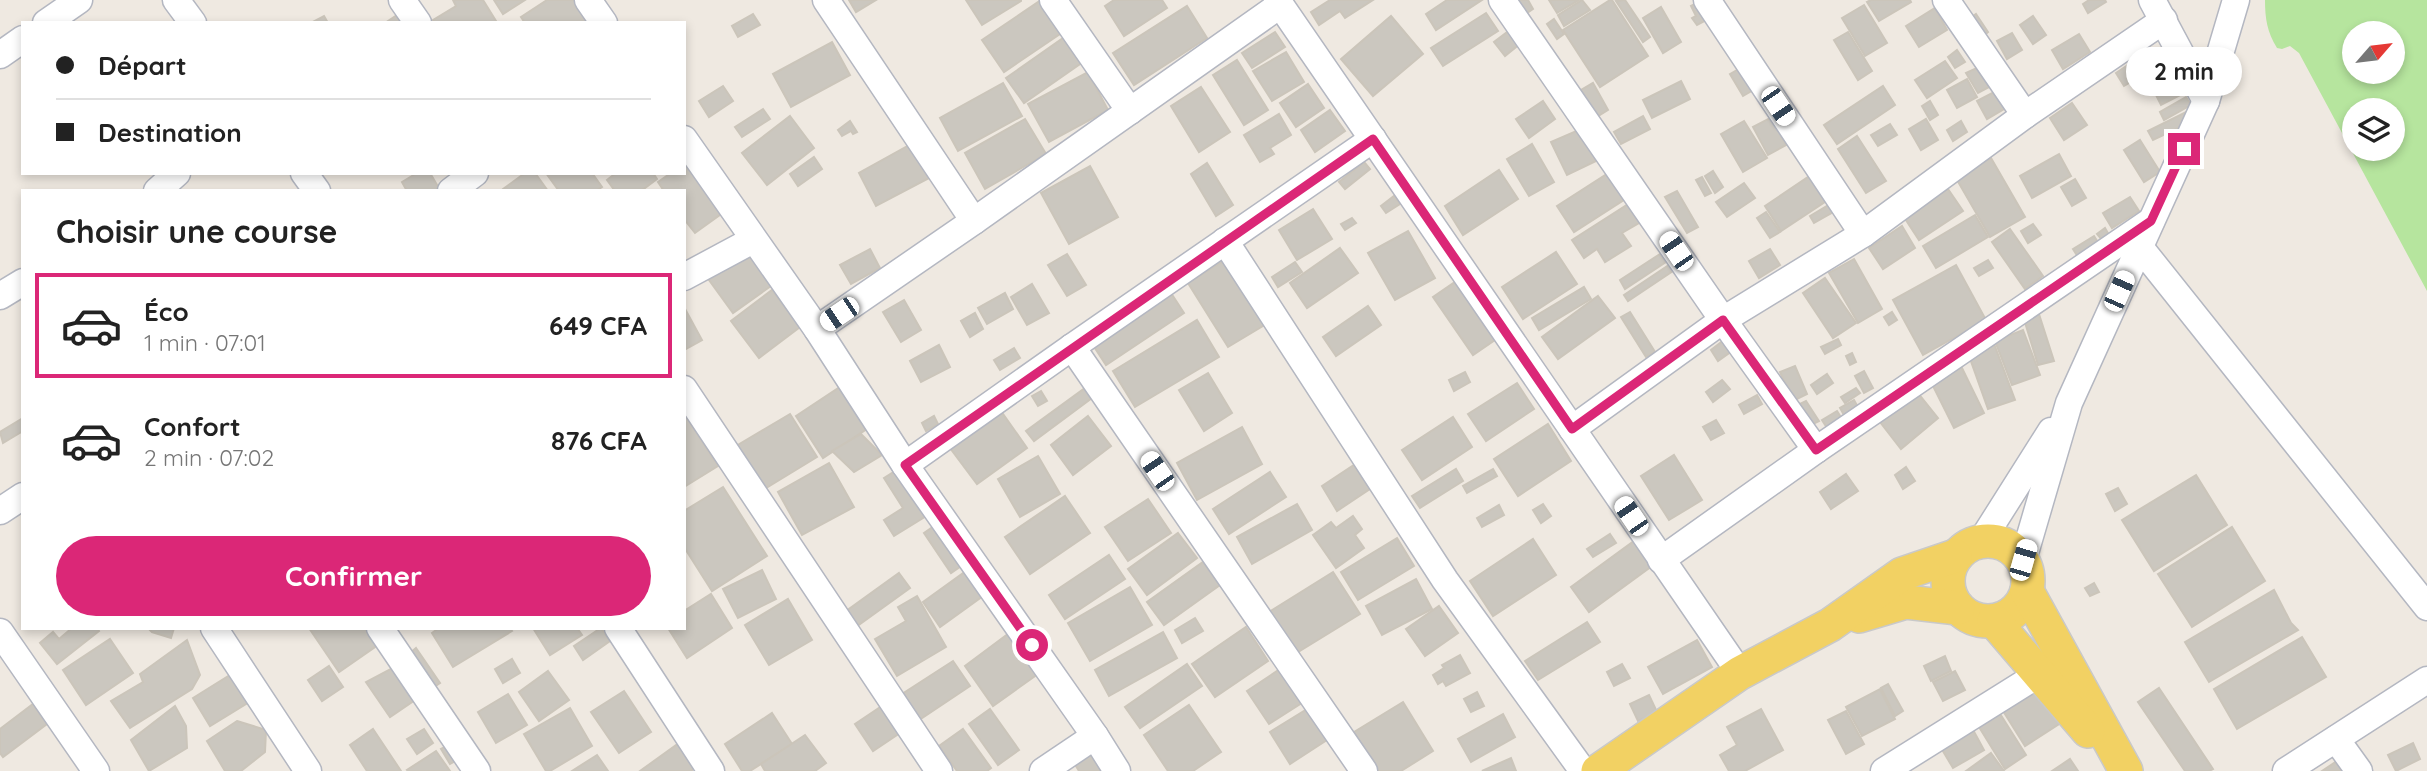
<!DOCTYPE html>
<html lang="fr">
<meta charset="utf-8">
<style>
body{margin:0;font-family:Quicksand,sans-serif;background:#f6f6f6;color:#222;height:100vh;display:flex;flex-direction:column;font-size:26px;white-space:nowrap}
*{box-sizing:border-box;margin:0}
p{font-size:23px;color:#767676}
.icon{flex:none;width:38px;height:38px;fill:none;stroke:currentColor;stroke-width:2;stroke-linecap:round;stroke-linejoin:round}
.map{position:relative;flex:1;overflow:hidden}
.panel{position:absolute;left:21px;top:189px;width:665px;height:441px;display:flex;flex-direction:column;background:#fff;border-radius:0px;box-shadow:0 4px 10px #0003}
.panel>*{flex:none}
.guide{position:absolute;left:21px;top:21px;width:665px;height:154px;border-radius:0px;box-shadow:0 4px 10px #0003;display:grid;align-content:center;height:154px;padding:0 35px;background:#fff}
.needle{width:46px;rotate:62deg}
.fabs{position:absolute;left:2342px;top:21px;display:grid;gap:14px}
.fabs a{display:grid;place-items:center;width:63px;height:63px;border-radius:50%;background:#fff;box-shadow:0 4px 10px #0003;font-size:35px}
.end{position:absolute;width:32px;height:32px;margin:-16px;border:9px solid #db2777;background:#fff;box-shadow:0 0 0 4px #fff}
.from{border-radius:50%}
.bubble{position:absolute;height:49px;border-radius:24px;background:#fff;box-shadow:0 4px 10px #0003;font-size:23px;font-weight:700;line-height:49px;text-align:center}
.car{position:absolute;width:21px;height:42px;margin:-21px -10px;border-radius:9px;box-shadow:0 0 5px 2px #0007;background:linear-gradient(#fff 24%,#345 0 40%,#fff 0 76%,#345 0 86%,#fff 0)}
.guide b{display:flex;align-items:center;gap:24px;height:66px;font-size:26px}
.guide b+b{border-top:2px solid #e0e0e0}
.guide i{width:18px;height:18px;background:#222}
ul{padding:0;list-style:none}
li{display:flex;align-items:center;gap:21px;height:105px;margin:0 14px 10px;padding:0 21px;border:4px solid transparent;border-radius:0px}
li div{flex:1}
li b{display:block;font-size:26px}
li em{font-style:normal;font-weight:700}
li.on{border-color:#db2777}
li>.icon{width:63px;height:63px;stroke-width:1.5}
h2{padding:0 35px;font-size:32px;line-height:84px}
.action{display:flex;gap:14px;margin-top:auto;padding:14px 35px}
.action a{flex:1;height:80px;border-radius:42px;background:#db2777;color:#fff;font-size:28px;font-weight:700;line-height:80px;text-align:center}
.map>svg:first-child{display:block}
</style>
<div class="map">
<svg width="2427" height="771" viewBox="0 0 2427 771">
<rect width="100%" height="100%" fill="#efe9e1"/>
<path fill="#b6e59e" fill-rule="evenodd" d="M2265,0h162v291l-128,-238 -9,-7 -8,3 -5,-1c-10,-16 -12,-30 -12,-48zM2354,33h38v39h-38zM2354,110h38v39h-38z"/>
<g fill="#cbc7bf" stroke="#cbc5ba" stroke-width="2">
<path d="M453,0h30l13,21 -3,2h-58l-2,-3 23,-14z"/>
<path d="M494,0h31l-22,14z"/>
<path d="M547,0h30l15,23h-67l-4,-6z"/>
<path d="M849,0h27l-20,12z"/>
<path d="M966,0h55v1l-39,24z"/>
<path d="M1041,0l22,32 -59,40 -22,-32z"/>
<path d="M1114,0h48l5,8 -43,28 -19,-30z"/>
<path d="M1330,0h43l-28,18 -5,-7 -21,14 -8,-13z"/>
<path d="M1447,0h35l-46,30 -10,-16z"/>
<path d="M1517,0h11l5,9 -9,6z"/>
<path d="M1549,0h30l-22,13z"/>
<path d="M1582,0l8,10 -26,16 -6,-11z"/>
<path d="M1610,0h2l36,56 -48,31 -37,-57z"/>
<path d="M1625,0l25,37 -7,5 -27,-41z"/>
<path d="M1702,0l14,15 -19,10 -5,-7 4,-2 -5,-10z"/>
<path d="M1871,0h39l1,2 -32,19 -12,-19z"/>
<path d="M2089,0h16l1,2 -18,11 -5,-9z"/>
<path d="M1864,5l23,38 -22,13 -23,-38z"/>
<path d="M1187,6l20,32 -73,47 -21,-32z"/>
<path d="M1661,7l20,35 -18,11 -20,-35z"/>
<path d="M1935,8l12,22 -28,17 -13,-21z"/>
<path d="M406,9l10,14h-31z"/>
<path d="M1486,13l12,18 -55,35 -12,-18z"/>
<path d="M753,14l7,11 -22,12 -6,-11z"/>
<path d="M1976,14l12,18 -7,6 -13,-18z"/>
<path d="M324,16l4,7h-17z"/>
<path d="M1391,16l32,38 -50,42 -32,-37z"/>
<path d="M2033,16l13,19 -13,9 -13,-19z"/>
<path d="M1554,19l10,15 -7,5 -10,-15z"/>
<path d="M1515,26l11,13 -21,17 -11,-14z"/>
<path d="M1275,32l10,15 -33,21 -10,-15z"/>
<path d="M1848,32l24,39 -14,9 -24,-40z"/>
<path d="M2012,33l10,17 -15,9 -10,-18z"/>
<path d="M2079,34l11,18 -27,17 -11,-19z"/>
<path d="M1066,36l17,26 -59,41 -18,-25z"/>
<path d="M832,42l18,33 -59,32 -18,-33z"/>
<path d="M1957,50l8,12 -10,6 -7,-11z"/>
<path d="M1286,52l18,30 -32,19 -19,-30z"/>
<path d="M1756,59l13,22 -26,15 -13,-22z"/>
<path d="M1237,60l31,50 -24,15 -31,-50z"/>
<path d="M1945,61l12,17 -30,20 -12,-18z"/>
<path d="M2128,65l8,14 -12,7 -8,-13z"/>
<path d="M2170,65l4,7 -24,15 -5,-8z"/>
<path d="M1979,67l10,20 -11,6 -12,-20z"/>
<path d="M1088,72l20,38 -59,32 -21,-38z"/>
<path d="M2176,74l2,6 -14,8 -3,-6z"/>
<path d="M1967,79l10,18 -20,11 -10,-18z"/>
<path d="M2185,80l5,10 -29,15 -5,-10z"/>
<path d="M1681,81l9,18 -38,19 -9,-18z"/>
<path d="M1003,83l19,33 -64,35 -18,-33z"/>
<path d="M1593,83l15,27 -18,11 -16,-27z"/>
<path d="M1308,84l16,24 -28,19 -16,-24z"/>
<path d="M723,86l10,15 -24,16 -10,-16z"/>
<path d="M1883,86l12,19 -58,39 -13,-19z"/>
<path d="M1201,87l29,45 -31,20 -28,-46z"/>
<path d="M1996,91l10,17 -19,11 -10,-18z"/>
<path d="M2186,97l5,8 -27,15 -4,-8z"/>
<path d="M1543,101l12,18 -26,19 -13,-19z"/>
<path d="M1930,101l8,14 -8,5 -8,-14z"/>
<path d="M2072,103l15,22 -23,15 -14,-22z"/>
<path d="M763,109l7,10 -28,18 -7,-10z"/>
<path d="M1330,110l15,21 -30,21 -14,-22z"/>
<path d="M2186,112l5,10 -38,18 -5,-9z"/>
<path d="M1279,114l12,21 -21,13 4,6 -14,8 -16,-27z"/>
<path d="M790,116l24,32 -47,37 -25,-32z"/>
<path d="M1643,116l7,13 -29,15 -7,-12z"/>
<path d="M1772,117l14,28 -18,10 -15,-28z"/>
<path d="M1025,119l21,35 -61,35 -20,-36z"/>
<path d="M1926,119l12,21 -17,10 -12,-21z"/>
<path d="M850,121l7,11 -4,2 -2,-3 -9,5 -4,-6z"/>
<path d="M1744,121l23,37 -24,14 -22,-38z"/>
<path d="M1961,121l6,11 -14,9 -6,-11z"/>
<path d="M1890,124l7,11 -19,11 -7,-11z"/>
<path d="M1581,129l15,32 -29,14 -16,-33z"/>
<path d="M1857,136l29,45 -20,12 -28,-44z"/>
<path d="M2140,140l20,32 -16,10 -20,-32z"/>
<path d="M911,144l18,34 -53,28 -17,-33z"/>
<path d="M1532,144l22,38 -25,14 -22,-37z"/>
<path d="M2059,154l12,22 -39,22 -12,-22z"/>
<path d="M814,157l8,12 -24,17 -8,-12z"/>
<path d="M1991,158l34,59 -35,20 -34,-59z"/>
<path d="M688,161l36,51 -29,21 -11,-14v-28h-20l-6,-9 13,-9h13v-9z"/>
<path d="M1364,162l6,7 -25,20 -6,-7z"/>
<path d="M1207,163l26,42 -17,11 -25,-42z"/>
<path d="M1090,166l28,51 -49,27 -28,-51z"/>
<path d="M1499,170l19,29 -55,36 -18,-29z"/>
<path d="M1713,171l10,16 -8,6 -10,-17z"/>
<path d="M417,173h13l10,17 -33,1 -5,-9z"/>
<path d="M525,173h10l13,18h-44l-1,-2z"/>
<path d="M546,173h46l10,14 -6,4h-37z"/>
<path d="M616,173h37l4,6 -16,12h-26l-8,-11z"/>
<path d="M1814,173l17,25 -50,33 -16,-25z"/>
<path d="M1607,174l17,26 -50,32 -17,-26z"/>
<path d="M1702,177l9,16 -6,3 -9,-16z"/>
<path d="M2075,179l11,19 -14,8 -11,-19z"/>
<path d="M1744,183l11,15 -28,19 -11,-15z"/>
<path d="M1948,189l15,22 -44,29 -15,-23z"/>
<path d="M1677,191l21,36 -11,6 -22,-36z"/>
<path d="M1847,194l4,8 -37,21 -4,-7z"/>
<path d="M1394,196l6,8 -14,9 -5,-7z"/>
<path d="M2130,197l9,14 -27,17 -9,-15z"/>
<path d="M1630,203l11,19 -19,11 9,13 -26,16 -8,-13 -13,9 -12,-18z"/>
<path d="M1313,209l19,30 -35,21 -18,-30z"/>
<path d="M1766,212l14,20 -10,6 -13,-20z"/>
<path d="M1975,215l13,22 -52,31 -13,-22z"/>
<path d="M1352,218l4,5 -11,7 -4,-6z"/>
<path d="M2033,224l8,11 -13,8 -7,-12z"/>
<path d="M1902,226l13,22 -32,21 -14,-21z"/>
<path d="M2105,228l4,7 -7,5 -5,-6z"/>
<path d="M2010,229l33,47 -18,13 -33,-47z"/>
<path d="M1408,231l27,47 -40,22 -27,-47z"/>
<path d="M2094,236l5,8 -21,13 -5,-8z"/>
<path d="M755,247l23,34 -45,32 -24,-33z"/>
<path d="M1340,248l18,25 -51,35 -17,-25z"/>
<path d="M870,249l10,19 -29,16 -11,-19z"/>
<path d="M1770,249l10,16 -21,13 -10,-17z"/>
<path d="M1556,252l21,32 -54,35 -21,-32z"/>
<path d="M1067,254l19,31 -19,11 -19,-31z"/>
<path d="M1660,254l6,8 -41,27 -5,-9z"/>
<path d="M1228,258l40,65 -40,24 -40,-64z"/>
<path d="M1854,259l28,50 -24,14 -29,-50z"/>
<path d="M1988,260l5,8 -14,8 -5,-8z"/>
<path d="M1295,262l7,10 -24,15 -6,-10z"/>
<path d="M1669,265l4,6 -45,30 -4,-6z"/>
<path d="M1956,265l30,55 -63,35 -30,-55z"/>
<path d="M1825,278l31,45 -23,15 -30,-45z"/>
<path d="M1455,282l40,58 -22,15 -40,-58z"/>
<path d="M1032,284l17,29 -22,12 -16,-28z"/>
<path d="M1584,287l7,12 -52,31 -7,-12z"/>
<path d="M772,290l28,37 -41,31 -28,-37z"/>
<path d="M1169,290l15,23 -78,52 -15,-23z"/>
<path d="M1005,293l8,16 -26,15 -9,-16z"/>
<path d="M1598,296l17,22 -57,41 -16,-22z"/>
<path d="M904,300l17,30 -20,12 -18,-30z"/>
<path d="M1368,306l13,19 -45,31 -13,-19z"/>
<path d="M684,307l18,33 -18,10z"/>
<path d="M2038,311l16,50 -16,4 -15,-49z"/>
<path d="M1630,312l25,40 -9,5 -25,-40z"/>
<path d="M1892,312l5,8 -8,5 -5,-8z"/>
<path d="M975,313l8,16 -13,8 -9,-16z"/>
<path d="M1197,320l22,37 -84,50 -22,-36z"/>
<path d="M2023,330l17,45 -28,10 -17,-44z"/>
<path d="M1838,339l3,6 -16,9 -4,-7z"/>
<path d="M1724,340l8,11 -14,10 -7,-11z"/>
<path d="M1993,341l22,59 -27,9 -21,-59z"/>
<path d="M939,345l11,22 -29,15 -11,-21z"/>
<path d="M1014,348l6,10 -20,12 -6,-10z"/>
<path d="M1852,353l4,9 -6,3 -4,-9z"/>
<path d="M1960,364l24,49 -30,15 -24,-48z"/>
<path d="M1795,366l12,28 -14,7 -13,-29z"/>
<path d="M1864,371l9,17 -9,5 -9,-17z"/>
<path d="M1465,372l5,10 -16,9 -5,-11z"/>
<path d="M1208,373l24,40 -28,18 -25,-41z"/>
<path d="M1827,374l6,9 -16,11 -6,-9z"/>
<path d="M1722,380l8,9 -17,13 -7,-10z"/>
<path d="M849,381l27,42 -53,35 -27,-42z"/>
<path d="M1517,383l17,26 -48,32 -18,-27z"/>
<path d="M1085,388l7,10 -58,43 -8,-10z"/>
<path d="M1856,388l4,5 -15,10 -4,-6z"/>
<path d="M1041,391l6,10 -9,5 -6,-10z"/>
<path d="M1917,392l21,26 -37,31 -21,-27z"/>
<path d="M1757,395l5,9 -18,10 -5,-9z"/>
<path d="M1854,400l5,9 -14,8 -5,-9z"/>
<path d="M1806,401l13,20 -6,3 -13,-20z"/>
<path d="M1001,411l26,37 -50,36 -27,-36z"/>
<path d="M1837,411l5,8 -15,9 -5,-8z"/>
<path d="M790,414l27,43 -54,33 -27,-44z"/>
<path d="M686,416l32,50 -34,21v-70z"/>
<path d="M934,416l4,8 -12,7 -4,-8z"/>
<path d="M1088,416l23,30 -38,29 -22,-30z"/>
<path d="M1453,417l19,30 -50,33 -20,-30z"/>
<path d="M23,418v13l-20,12 -3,-11z"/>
<path d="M1716,420l8,13 -13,7 -8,-13z"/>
<path d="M1548,424l23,37 -53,35 -24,-37z"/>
<path d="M1242,427l20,37 -65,36 -20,-37z"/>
<path d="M861,434l21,21 -28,17 -22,-21z"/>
<path d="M1674,455l28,45 -33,20 -28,-44z"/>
<path d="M1038,456l22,38 -40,23 -22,-38z"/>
<path d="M829,463l25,44 -52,28 -24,-43z"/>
<path d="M1354,465l16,24 -33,22 -15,-25z"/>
<path d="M1906,467l9,14 -12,8 -8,-14z"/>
<path d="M900,468l28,47 -34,21 -10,-16 19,-12 -19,-30z"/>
<path d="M1456,469l7,12 -43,27 -8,-12z"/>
<path d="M1493,469l4,7 -30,17 -4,-7z"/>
<path d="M1270,472l16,25 -57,37 -16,-25z"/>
<path d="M1846,474l12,17 -27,18 -11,-17z"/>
<path d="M2196,475l31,50 -73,46 -32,-51z"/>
<path d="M723,487l44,69 -55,35 -28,-44v-36z"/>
<path d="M2118,488l9,16 -12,7 -9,-17z"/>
<path d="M1065,496l25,37 -60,41 -25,-37z"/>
<path d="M1148,499l23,34 -43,28 -23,-34z"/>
<path d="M1297,504l15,26 -60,34 -15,-27z"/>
<path d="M1543,504l8,12 -10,7 -8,-13z"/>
<path d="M1499,505l5,10 -22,12 -5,-9z"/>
<path d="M1353,516l9,13 -7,6 9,13 -28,20 -23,-33 18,-13 5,6z"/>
<path d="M940,522l27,40 -16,11 -27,-40z"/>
<path d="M2232,527l33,54 -73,46 -34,-53z"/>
<path d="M1178,533l19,25 -50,37 -19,-26z"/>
<path d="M1610,534l6,9 -23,14 -6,-8z"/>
<path d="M1397,538l17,28 -56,34 -17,-28z"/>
<path d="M1533,539l23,36 -63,41 -23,-35z"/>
<path d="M1634,541l18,25 -63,46 -18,-25z"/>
<path d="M1109,555l16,24 -60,40 -16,-24z"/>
<path d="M1203,562l17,23 -56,40 -17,-23z"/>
<path d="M973,566l17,25 -50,36 -17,-25z"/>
<path d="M762,570l14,29 -38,19 -15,-29z"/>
<path d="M1333,572l27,42 -65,40 -26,-42z"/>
<path d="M899,573l11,15 -57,41 -11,-15z"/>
<path d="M1416,579l16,30 -50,26 -16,-29z"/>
<path d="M2094,583l5,9 -9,4 -5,-8z"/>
<path d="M1130,587l22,38 -62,36 -22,-38z"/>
<path d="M2274,590l17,33 7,7 -89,52 -24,-40z"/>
<path d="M711,594l21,34 -45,30 -19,-30h16v-17z"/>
<path d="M917,596l29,51 -49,29 -22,-37 31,-18 -8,-14z"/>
<path d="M788,599l24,41 -43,25 -24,-40z"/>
<path d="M1439,606l19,27 -33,23 -19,-27z"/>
<path d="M1195,618l8,13 -21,12 -7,-13z"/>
<path d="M1587,622l13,20 -62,38 -13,-19z"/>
<path d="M1246,627l22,34 -53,36 -23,-33z"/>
<path d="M72,628h25l2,3 -42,33 -17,-21 13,-11 6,7z"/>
<path d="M148,628h26l-3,10 -19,-6z"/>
<path d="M309,628h76l6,8 -52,36z"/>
<path d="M439,628h71l2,3 -59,36 -21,-34z"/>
<path d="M533,628h44l5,7 -32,20z"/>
<path d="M601,628l9,13 -27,19 -9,-14z"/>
<path d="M1016,628l29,41 -52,37 -28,-40z"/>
<path d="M1163,632l14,26 -68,38 -14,-26z"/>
<path d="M2302,637l24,40 -89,52 -23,-40z"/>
<path d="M110,639l23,34 -47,32 -23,-35z"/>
<path d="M187,640l13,35 -8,14 -62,39 -19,-27 32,-19 -3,-8z"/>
<path d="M1697,640l15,27 -49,27 -15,-27z"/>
<path d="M416,648l24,35 -50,34 -24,-35 25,-13z"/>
<path d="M1460,655l10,18 -24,13 -3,-5 -5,3 -5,-9 11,-7 -2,-3z"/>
<path d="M1945,656l6,15 -20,10 -7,-15z"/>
<path d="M512,659l8,14 -17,10 -8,-14z"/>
<path d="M953,661l17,25 -51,34 -17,-26z"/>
<path d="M1187,664l15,22 -62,42 -15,-21z"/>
<path d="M1622,664l8,14 -16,8 -7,-14z"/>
<path d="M329,666l14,21 -21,14 -14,-21z"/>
<path d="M1283,667l22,34 -36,23 -22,-33z"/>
<path d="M548,671l21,29 -30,21 -20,-29z"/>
<path d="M1955,671l10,19 -22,11 -10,-19z"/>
<path d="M233,673l18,28 -41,25 -17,-28z"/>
<path d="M2041,680l26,39 -42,27 -25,-40z"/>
<path d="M1888,684l15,27 -8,5 -14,-28z"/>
<path d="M2159,688l54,81 -4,2h-24l-47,-69z"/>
<path d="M1880,689l15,30 -33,17 -16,-29z"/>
<path d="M624,691l27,41 -32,21 -28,-41z"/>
<path d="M1477,692l7,14 -13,6 -7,-13z"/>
<path d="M508,694l19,31 -31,18 -18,-31z"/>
<path d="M1649,695l8,17 -19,9 -8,-17z"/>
<path d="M1403,702l30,49 -32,20h-24l-23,-39z"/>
<path d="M33,704l14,20 -44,33 -3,-4v-24z"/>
<path d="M1189,705l32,47 -28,19h-25l-24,-36z"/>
<path d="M175,706l11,20 1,22 -38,23 -18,-31z"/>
<path d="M882,706l18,27 -27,18 -18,-27z"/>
<path d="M570,708l22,38 -42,25h-4l-22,-37z"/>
<path d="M990,709l29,41 -21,15 -29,-41z"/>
<path d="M1307,709l20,31 -37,24 -20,-32z"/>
<path d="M1761,709l22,41 -38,21h-16l-9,-16 17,-10 -10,-18z"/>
<path d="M1997,709l29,46 -21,14 -29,-47z"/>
<path d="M1846,711l18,33 -18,10 -18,-34z"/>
<path d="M772,713l20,31 -42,27h-8l-17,-27z"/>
<path d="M1503,714l12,23 -44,25 -13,-23z"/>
<path d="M237,721l29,9 -1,22 -24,19h-16l-18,-30z"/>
<path d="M1972,728l12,22 -31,18 -13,-22z"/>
<path d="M373,729l28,42h-34l-17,-26z"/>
<path d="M424,729l9,14 -16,11 -10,-15z"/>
<path d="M963,729l28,39 -4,3h-30l-18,-25z"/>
<path d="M805,735l21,28 -11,8h-50l-4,-7z"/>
<path d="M686,738l17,24 -12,9h-51z"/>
<path d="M458,740l8,15 -16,9 -9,-15z"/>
<path d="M1104,741l19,30h-44l-6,-10z"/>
<path d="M2413,743l7,16 -24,12 -8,-16z"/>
<path d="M436,751l14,20h-42l-1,-1z"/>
<path d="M1991,753l13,18h-38z"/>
<path d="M597,755l11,16h-36z"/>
<path d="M1511,758l5,13h-34z"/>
<path d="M2070,759l8,12h-26z"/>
<path d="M2340,759l8,12h-26z"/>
</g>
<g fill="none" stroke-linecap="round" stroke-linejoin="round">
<defs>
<g id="minor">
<path d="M176,0l17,23"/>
<path d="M402,0l16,23"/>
<path d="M588,0l16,23"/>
<path d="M826,0l148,221"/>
<path d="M1053,0l77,111"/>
<path d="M1277,0l463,673"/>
<path d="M1502,0l221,320 93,130"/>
<path d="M1707,0l156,234"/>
<path d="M1946,0l79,115"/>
<path d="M2152,0l54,101"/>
<path d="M46,23l33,-23"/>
<path d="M0,55l23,-16"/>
<path d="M684,139l133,190 88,136 190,271 22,35"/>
<path d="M304,173l13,18"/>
<path d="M157,191l20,-18"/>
<path d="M451,191l24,-18"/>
<path d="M1225,241l220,339 138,191"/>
<path d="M2139,246l288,361"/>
<path d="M684,277l69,-37"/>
<path d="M0,296l23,-14"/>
<path d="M817,329l157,-108 306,-216"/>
<path d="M1072,347l292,424"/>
<path d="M684,389l255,382"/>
<path d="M1572,429l151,-109 140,-86 162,-119 139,-95"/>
<path d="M905,465l167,-118 301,-208"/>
<path d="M0,511l23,-15"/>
<path d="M1982,540l69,-109"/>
<path d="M1661,560l155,-110 335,-229"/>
<path d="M2023,560l46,-157 137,-302 30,-101"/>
<path d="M214,628l94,143"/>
<path d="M380,628l97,143"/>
<path d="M618,628l93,143"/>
<path d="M0,632l96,139"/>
<path d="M2336,739l23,32"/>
<path d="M1043,771l52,-35"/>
<path d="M1884,771l155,-97"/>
<path d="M2286,771l141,-91"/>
</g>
<g id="major">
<circle cx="1988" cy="581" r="40"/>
<path d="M2027,591l99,180"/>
<path d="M1859,616l47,-14 52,6"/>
<path d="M1994,621l94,110"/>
<path d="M1598,771l142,-98 90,-48 72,-51 53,-18"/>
</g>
</defs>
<use href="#minor" stroke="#b4b7c1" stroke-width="29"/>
<use href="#major" stroke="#c9c9c9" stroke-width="36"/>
<use href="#minor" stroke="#fff" stroke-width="26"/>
<use href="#major" stroke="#f2d163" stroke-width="33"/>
</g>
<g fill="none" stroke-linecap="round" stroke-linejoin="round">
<path stroke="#db2777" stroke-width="9" d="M1032,645l-127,-180 468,-326 199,290 151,-109 93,130 335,-229 33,-72"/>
</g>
</svg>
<div class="fabs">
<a><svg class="needle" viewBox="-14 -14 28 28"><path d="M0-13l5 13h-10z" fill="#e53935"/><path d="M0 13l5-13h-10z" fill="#767676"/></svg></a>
<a><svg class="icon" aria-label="layers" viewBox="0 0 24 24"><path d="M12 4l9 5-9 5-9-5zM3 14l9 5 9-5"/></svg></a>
</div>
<i class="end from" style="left:1032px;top:645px"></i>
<i class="end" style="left:2184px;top:149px"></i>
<div class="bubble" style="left:2126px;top:47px;width:116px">2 min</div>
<i class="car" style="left:1778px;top:106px;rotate:146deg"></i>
<i class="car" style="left:1676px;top:251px;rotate:326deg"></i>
<i class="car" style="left:2119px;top:291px;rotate:24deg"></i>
<i class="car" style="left:839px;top:314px;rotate:236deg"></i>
<i class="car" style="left:1157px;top:471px;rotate:326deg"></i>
<i class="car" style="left:1631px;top:516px;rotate:326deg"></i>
<i class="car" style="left:2023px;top:560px;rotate:16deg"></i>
<div class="guide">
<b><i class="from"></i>Départ</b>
<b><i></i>Destination</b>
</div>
<section class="panel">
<h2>Choisir une course</h2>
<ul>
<li class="on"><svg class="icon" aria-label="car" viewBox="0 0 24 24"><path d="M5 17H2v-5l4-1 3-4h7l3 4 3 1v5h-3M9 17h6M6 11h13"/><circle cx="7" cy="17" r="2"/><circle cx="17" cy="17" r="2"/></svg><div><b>Éco</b><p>1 min · 07:01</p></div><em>649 CFA</em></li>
<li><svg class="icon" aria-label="car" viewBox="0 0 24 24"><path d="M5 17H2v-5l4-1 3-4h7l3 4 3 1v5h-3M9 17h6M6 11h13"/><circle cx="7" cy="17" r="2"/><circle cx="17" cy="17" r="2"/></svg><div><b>Confort</b><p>2 min · 07:02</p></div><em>876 CFA</em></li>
</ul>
<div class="action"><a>Confirmer</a></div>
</section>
</div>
